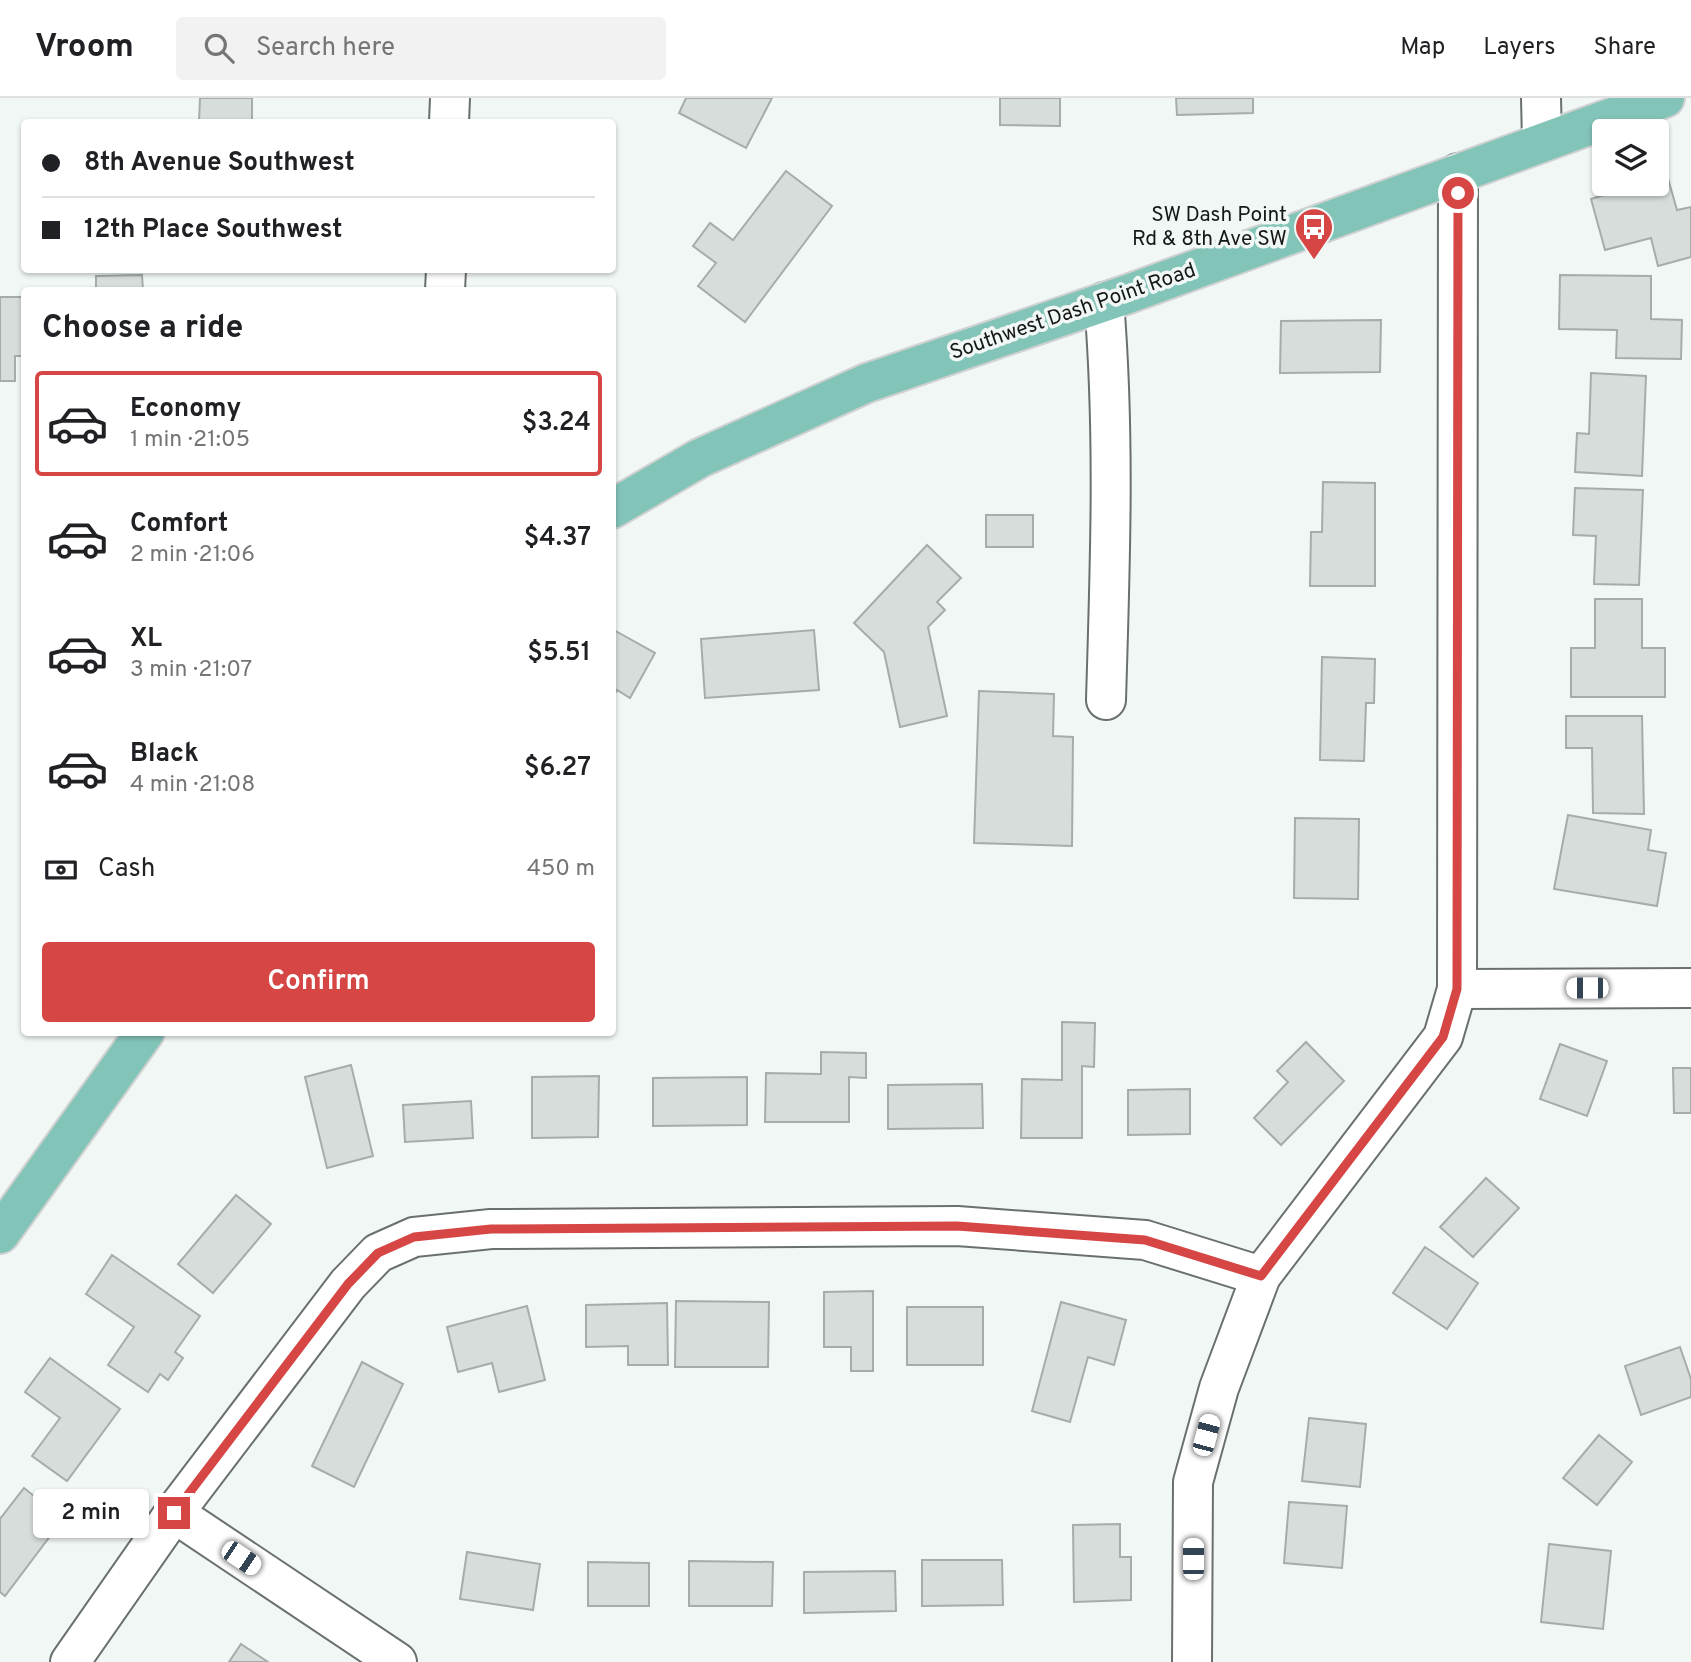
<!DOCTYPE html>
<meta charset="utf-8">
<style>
body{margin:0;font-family:Overpass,sans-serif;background:#f2f2f2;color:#202124;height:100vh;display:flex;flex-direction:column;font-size:26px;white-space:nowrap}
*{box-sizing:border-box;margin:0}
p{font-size:23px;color:#757577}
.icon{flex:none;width:38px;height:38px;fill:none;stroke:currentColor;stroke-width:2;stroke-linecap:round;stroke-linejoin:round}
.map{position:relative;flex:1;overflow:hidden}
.drawer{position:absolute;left:21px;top:189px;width:595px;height:749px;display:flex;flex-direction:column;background:#fff;border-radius:7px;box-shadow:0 2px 5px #0004}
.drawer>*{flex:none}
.banner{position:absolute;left:21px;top:21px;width:595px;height:154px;border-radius:7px;box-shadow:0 2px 5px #0004;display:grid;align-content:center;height:154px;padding:0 21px;background:#fff}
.buttons{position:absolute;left:1592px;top:21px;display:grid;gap:14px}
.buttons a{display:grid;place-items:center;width:77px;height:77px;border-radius:7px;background:#fff;box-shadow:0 2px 5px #0004;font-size:35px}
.end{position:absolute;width:32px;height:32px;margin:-16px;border:9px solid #d54645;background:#fff;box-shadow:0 0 0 4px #fff}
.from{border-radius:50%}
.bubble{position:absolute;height:49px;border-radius:7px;background:#fff;box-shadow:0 2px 5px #0004;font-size:23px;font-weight:600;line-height:49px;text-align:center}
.car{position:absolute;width:21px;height:42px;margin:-21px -10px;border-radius:9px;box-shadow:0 0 5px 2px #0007;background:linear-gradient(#fff 24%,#345 0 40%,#fff 0 76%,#345 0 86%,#fff 0)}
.banner b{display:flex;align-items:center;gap:24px;height:66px;font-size:26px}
.banner b+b{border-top:2px solid #e0e0e0}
.banner i{width:18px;height:18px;background:#202124}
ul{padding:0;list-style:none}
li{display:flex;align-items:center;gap:21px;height:105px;margin:0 14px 10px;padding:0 7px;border:4px solid transparent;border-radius:7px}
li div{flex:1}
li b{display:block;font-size:26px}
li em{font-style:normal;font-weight:600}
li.current{border-color:#d54645}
li>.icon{width:63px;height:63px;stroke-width:1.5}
h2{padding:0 21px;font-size:32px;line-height:84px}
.pay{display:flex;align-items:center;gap:18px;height:77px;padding:0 21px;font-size:26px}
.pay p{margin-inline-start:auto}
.button{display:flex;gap:14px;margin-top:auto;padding:14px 21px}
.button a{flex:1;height:80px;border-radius:7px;background:#d54645;color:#fff;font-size:28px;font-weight:600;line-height:80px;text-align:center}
header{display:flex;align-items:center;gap:42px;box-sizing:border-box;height:98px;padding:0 35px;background:#fff;border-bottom:2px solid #e0e0e0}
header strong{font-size:33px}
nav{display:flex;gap:38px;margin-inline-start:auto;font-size:24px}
.search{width:490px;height:63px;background:#f2f2f2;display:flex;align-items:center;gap:18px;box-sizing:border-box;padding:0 24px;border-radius:7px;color:#757577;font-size:26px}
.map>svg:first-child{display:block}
</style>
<header>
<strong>Vroom</strong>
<div class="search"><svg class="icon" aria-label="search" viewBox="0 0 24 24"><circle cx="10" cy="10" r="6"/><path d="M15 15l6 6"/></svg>Search here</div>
<nav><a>Map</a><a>Layers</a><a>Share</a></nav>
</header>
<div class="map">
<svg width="1691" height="1564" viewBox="0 0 1691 1564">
<rect width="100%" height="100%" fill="#f1f7f5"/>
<g fill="#d7dddb" stroke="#a5acaa" stroke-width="2">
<path d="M200,0h52v24h-53z"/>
<path d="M686,0h86l-26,50 -67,-35z"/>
<path d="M1000,0h60v28l-60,-1z"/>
<path d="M1176,0h77v15l-76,2z"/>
<path d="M786,73l46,35 -87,116 -47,-36 18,-23 -23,-17 17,-23 23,17z"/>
<path d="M1667,77l10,35 14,-3v50l-33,9 -7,-28 -46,12 -14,-51 48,-15h18v-6z"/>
<path d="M142,177l1,15h-47v-14z"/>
<path d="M1560,177l91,1v43l31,1 -1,39 -65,-1 1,-28 -58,-1z"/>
<path d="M0,199h24v59h-9v25h-15z"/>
<path d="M1381,222l-1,52 -100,1 1,-52z"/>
<path d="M1591,275l55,3 -4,100 -67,-4 2,-39 12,1z"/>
<path d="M1323,384l52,1v103h-65l1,-54h11z"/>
<path d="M1575,390l68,2 -4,95 -45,-1 2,-48 -23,-1z"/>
<rect x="986" y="417" width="47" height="32"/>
<path d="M927,447l34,33 -24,24 8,8 -17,17 19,89 -47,11 -16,-75 -30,-29z"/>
<path d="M1595,501h47v49h23v49h-94v-49h24z"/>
<path d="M612,531l43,24 -25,45 -13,-8 -5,9z"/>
<path d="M814,532l5,60 -114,8 -4,-59z"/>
<path d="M1322,559l53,2 -1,44h-8l-2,58 -44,-1z"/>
<path d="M979,593l75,3 -1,42 20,1 -1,109 -98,-3z"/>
<path d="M1566,618h76l2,98 -51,-1 -1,-65h-26z"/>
<path d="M1568,717l83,15 -3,20 18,3 -9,53 -103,-17z"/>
<path d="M1295,720l64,1 -1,80 -64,-1z"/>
<path d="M1062,924l33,1 -1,44 -12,-1v72h-61l1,-59 40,1z"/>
<path d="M1306,944l38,39 -63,64 -27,-27 34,-36 -11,-11z"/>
<path d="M1560,946l47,17 -20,55 -47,-17z"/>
<path d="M821,954l45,1v25l-17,-1v45h-84l1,-49 55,1z"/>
<path d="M351,967l22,91 -46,12 -22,-91z"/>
<path d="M1673,970h18v45h-17z"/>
<path d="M599,978l-1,61 -66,1v-61z"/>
<path d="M747,979v48l-94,1v-48z"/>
<path d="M982,986l1,44 -95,1v-44z"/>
<path d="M1190,991v45l-62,1v-45z"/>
<path d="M471,1003l2,37 -68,4 -2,-37z"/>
<path d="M1486,1080l33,30 -46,49 -33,-30z"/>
<path d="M236,1097l35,29 -58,69 -35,-29z"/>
<path d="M1425,1149l53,36 -31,46 -54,-36z"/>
<path d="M112,1157l88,61 -25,36 8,6 -15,22 -8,-6 -12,18 -40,-27 26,-38 -48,-33z"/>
<path d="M873,1193v80h-22v-24h-27v-55z"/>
<path d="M676,1203l93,1 -1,65h-93z"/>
<path d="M1061,1204l65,18 -12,45 -26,-8 -18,65 -38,-11z"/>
<path d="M667,1205l1,62h-40v-19l-42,1v-42z"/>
<path d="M527,1208l18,74 -46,12 -7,-29 -34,9 -11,-45z"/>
<rect x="907" y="1209" width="76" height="58"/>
<path d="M1680,1249l11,32v18l-50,18 -16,-49z"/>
<path d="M50,1260l70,51 -53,72 -35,-25 28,-38 -35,-26z"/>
<path d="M362,1264l41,22 -49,103 -42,-21z"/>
<path d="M1309,1320l57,6 -6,63 -58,-6z"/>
<path d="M1599,1337l33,27 -35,43 -34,-27z"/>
<path d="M24,1390l39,31 -58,77 -5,-4v-73z"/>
<path d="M1289,1404l58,4 -5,62 -58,-5z"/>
<path d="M1120,1426v33h11v43l-57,2 -1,-77z"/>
<path d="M1549,1446l62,7 -8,78 -62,-7z"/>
<path d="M467,1454l73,12 -7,46 -73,-11z"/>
<path d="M922,1462h80l1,45 -81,1z"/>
<path d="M689,1463l84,1 -1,44h-83z"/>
<path d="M588,1464l61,1v43h-61z"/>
<path d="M895,1473l1,40 -92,2v-41z"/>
<path d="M241,1546l27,18h-39z"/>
</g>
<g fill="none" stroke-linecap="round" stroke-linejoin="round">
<defs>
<g id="minor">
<path d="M1541,0l1,43"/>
<path d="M449,24l1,-24"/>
<path d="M445,192l1,-20"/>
<path d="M1104,204c11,133 6,265 2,398"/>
<path d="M1457,891l234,-1"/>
<path d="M174,1415l223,149"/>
<path d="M70,1564l104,-149 174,-229 30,-31 36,-16 77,-8 466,-3 188,14 116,36"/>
<path d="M1192,1564l1,-180 26,-94 42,-112 182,-239 14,-48 1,-816"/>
</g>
<g id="major">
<path d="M612,411l88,-51 167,-75 261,-89 537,-196"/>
<path d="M0,1136l145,-202"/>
</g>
</defs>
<use href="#minor" stroke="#6a706f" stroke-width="42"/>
<use href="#major" stroke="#d0d1d1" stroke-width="42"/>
<use href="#minor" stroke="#fff" stroke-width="38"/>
<use href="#major" stroke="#83c4b9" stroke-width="38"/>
</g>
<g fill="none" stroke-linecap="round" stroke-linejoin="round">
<path stroke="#d54645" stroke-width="9" d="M174,1415l174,-229 30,-31 36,-16 77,-8 466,-3 188,14 116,36 182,-239 14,-48 1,-796"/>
</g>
<defs>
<symbol id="bus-pin" viewBox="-11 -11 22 30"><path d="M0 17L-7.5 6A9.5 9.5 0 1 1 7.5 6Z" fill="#d54645" stroke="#f1f7f5"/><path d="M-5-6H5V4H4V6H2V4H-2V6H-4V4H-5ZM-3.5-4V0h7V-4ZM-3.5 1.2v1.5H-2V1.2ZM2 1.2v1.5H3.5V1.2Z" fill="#fff"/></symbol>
</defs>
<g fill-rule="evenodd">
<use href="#bus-pin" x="1292" y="107" width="44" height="60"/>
</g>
<g text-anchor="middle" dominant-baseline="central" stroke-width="7" stroke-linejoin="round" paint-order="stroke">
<g font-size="21" fill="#161818" stroke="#f1f7f5" text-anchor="end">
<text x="1287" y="117">SW Dash Point<tspan x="1287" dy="24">Rd &amp; 8th Ave SW</tspan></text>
</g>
<g font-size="21" fill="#161818" stroke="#f1f7f5">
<text transform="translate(1073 214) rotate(-19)">Southwest Dash Point Road</text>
</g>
</g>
</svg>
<div class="buttons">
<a><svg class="icon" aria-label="layers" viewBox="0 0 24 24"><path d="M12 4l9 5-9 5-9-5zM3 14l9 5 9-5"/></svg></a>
</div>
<i class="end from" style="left:1458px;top:95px"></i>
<i class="end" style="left:174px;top:1415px"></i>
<div class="bubble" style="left:33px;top:1391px;width:116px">2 min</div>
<i class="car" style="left:1587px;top:890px;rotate:270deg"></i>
<i class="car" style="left:1206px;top:1337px;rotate:15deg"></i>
<i class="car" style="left:241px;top:1460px;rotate:124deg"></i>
<i class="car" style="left:1193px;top:1461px;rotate:0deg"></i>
<div class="banner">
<b><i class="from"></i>8th Avenue Southwest</b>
<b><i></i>12th Place Southwest</b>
</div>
<section class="drawer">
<h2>Choose a ride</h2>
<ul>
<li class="current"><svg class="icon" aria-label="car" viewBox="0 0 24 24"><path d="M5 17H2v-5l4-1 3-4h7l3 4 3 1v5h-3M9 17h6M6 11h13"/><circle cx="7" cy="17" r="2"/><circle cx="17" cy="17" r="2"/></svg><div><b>Economy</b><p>1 min · 21:05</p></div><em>$3.24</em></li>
<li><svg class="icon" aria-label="car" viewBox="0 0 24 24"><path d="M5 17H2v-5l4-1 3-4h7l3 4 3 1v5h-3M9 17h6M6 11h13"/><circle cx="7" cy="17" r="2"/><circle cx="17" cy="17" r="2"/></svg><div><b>Comfort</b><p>2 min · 21:06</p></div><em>$4.37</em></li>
<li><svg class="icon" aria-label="car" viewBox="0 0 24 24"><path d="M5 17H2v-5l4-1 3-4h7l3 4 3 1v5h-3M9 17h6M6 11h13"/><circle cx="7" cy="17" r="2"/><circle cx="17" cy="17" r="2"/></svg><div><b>XL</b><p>3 min · 21:07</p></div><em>$5.51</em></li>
<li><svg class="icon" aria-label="car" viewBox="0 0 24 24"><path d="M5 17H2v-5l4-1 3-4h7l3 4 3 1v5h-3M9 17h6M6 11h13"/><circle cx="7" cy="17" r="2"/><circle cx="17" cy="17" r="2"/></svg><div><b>Black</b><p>4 min · 21:08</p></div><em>$6.27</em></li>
</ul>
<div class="pay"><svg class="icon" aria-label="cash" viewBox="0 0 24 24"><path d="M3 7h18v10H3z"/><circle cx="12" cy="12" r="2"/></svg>Cash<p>450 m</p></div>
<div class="button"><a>Confirm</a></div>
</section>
</div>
